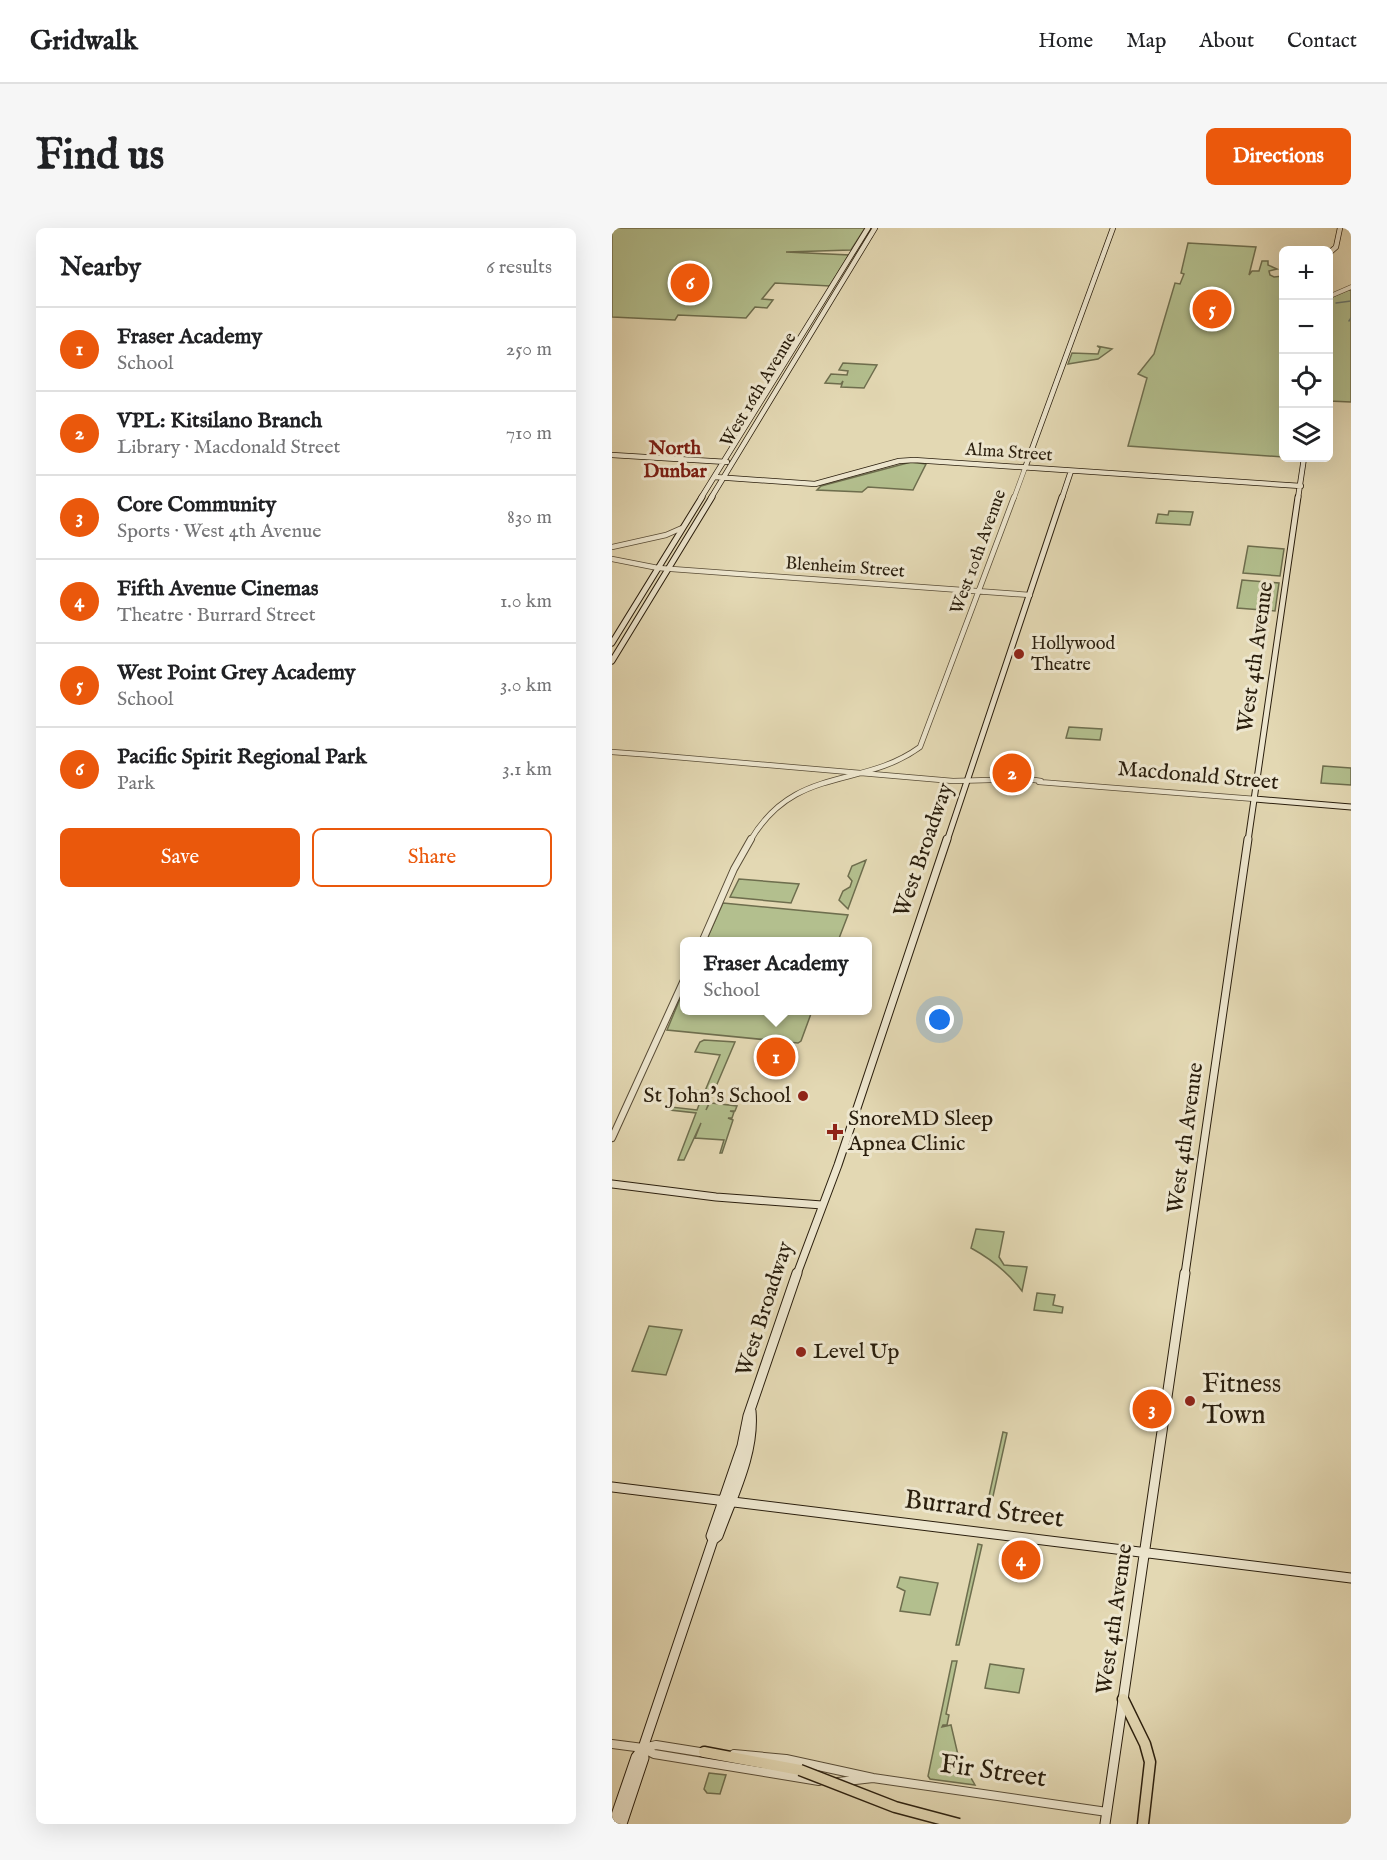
<!DOCTYPE html>
<meta charset="utf-8">
<style>
body{margin:0;font-family:"IM FELL English",serif;background:#f6f6f6;color:#202124}
.controls{position:absolute;right:18px;top:18px;display:grid;overflow:hidden;border-radius:9px;box-shadow:0 6px 24px #0002}
.controls button{width:54px;height:54px;display:grid;place-items:center;padding:0;border:0;border-bottom:2px solid #e0e0e0;background:#fff;color:#202124;font:30px sans-serif}
.you{position:absolute;left:328px;top:792px;width:21px;height:21px;margin:-15px;border:4px solid #fff;border-radius:50%;background:#1a73e8;box-shadow:0 0 0 9px #1a73e833}
.badge{display:grid;place-items:center;width:39px;height:39px;border-radius:50%;background:#ea580c;color:#fff;font-size:20px;font-weight:700}
.pin{position:absolute;translate:-50% -50%;border:3px solid #fff;box-shadow:0 2px 6px #0006}
.popup{position:absolute;left:68px;top:709px;width:192px;height:78px;box-sizing:border-box;display:grid;place-content:center;border-radius:9px;background:#fff;filter:drop-shadow(0 2px 4px #0005);font-size:20px;white-space:nowrap;color:#757577}
.popup b{font-size:22px;color:#202124}
.popup::after{content:'';position:absolute;left:50%;top:100%;margin-left:-12px;border:12px solid transparent;border-top-color:#fff}
.list{margin:0;padding:0;list-style:none}
h2{display:flex;justify-content:space-between;align-items:center;height:78px;margin:0;padding:0 24px;font-size:26px}
h2 small{font-size:20px;font-weight:400;color:#757577}
.list li{display:grid;grid-template-columns:39px 1fr auto;gap:18px;align-items:center;box-sizing:border-box;height:84px;padding:0 24px;border-top:2px solid #e0e0e0}
.list b{display:block;font-size:22px;white-space:nowrap}
.list p{margin:0;font-size:20px;white-space:nowrap;color:#757577}
.list em{font-size:20px;font-style:normal;color:#757577}
.actions{display:flex;gap:12px;padding:18px 24px}
.actions a{flex:1;padding:14px 0;border:2px solid #ea580c;border-radius:9px;text-align:center;font-size:21px;color:#ea580c}
.actions .main{background:#ea580c;color:#fff}
.icon{flex:none;width:33px;height:33px;fill:none;stroke:currentColor;stroke-width:2;stroke-linecap:round;stroke-linejoin:round}
.map{position:relative;flex:none;width:739px;height:1596px;overflow:hidden;border-radius:9px}
header{display:flex;align-items:center;gap:36px;box-sizing:border-box;height:84px;padding:0 30px;background:#fff;border-bottom:2px solid #e0e0e0}
header strong{font-size:28px}
nav{display:flex;gap:33px;margin-inline-start:auto;font-size:21px}
.intro{display:flex;align-items:center;justify-content:space-between;box-sizing:border-box;height:144px;padding:0 36px}
h1{margin:0;font-size:42px}
.button{padding:15px 27px;border-radius:9px;background:#ea580c;color:#fff;font-size:21px;font-weight:700}
main{display:flex;gap:36px;padding:0 36px}
aside{flex:1;background:#fff;border-radius:9px;box-shadow:0 6px 24px #0002}
.map>svg:first-child{display:block}
.green{fill:#b3bf8e;stroke:#6e6e4e;stroke-width:1.5}
.lines{fill:none;stroke-linecap:round;stroke-linejoin:round}
.stream{stroke:#6b7a72;stroke-width:1.5}
.tertiary-far3-casing{stroke:#584c36;stroke-width:5}
.tertiary-far2-casing{stroke:#584c36;stroke-width:6}
.tertiary-far1-casing{stroke:#584c36;stroke-width:8}
.tertiary-casing{stroke:#584c36;stroke-width:10}
.secondary-far3-casing{stroke:#2a1e0d;stroke-width:6}
.secondary-far2-casing{stroke:#2a1e0d;stroke-width:7}
.secondary-far1-casing{stroke:#2a1e0d;stroke-width:9}
.secondary-casing{stroke:#2a1e0d;stroke-width:11}
.trunk-casing{stroke:#2a1e0d;stroke-width:13}
.tertiary-far3{stroke:#ede6ce;stroke-width:4}
.tertiary-far2{stroke:#ede6ce;stroke-width:4.5}
.tertiary-far1{stroke:#ede6ce;stroke-width:6}
.tertiary{stroke:#ede6ce;stroke-width:8}
.secondary-far3{stroke:#ede6ce;stroke-width:4.5}
.secondary-far2{stroke:#ede6ce;stroke-width:5}
.secondary-far1{stroke:#ede6ce;stroke-width:7}
.secondary{stroke:#ede6ce;stroke-width:9}
.trunk{stroke:#e3d8b3;stroke-width:10}
.trunk-bridge-casing{stroke:#2a1e0d;stroke-width:13;stroke-linecap:butt}
.trunk-bridge{stroke:#e3d8b3;stroke-width:10}
.poi-dot{fill:#8f2418;stroke:#ede6ce;stroke-width:2}
.labels{text-anchor:middle;dominant-baseline:central;stroke-width:6;stroke-linejoin:round;paint-order:stroke}
.far-street-label{font-size:18px;fill:#2a1e0d;stroke:#ede6ce}
.far-poi-label{font-size:18px;fill:#2a1e0d;stroke:#ede6ce;text-anchor:start}
.far-neighbourhood-label{font-size:20px;font-weight:bold;fill:#7a1f14;stroke:#ede6ce}
.street-label{font-size:22px;fill:#2a1e0d;stroke:#ede6ce}
.poi-label{font-size:22px;fill:#2a1e0d;stroke:#ede6ce;text-anchor:start}
.near-poi-label{font-size:27px;fill:#2a1e0d;stroke:#ede6ce;text-anchor:start}
.near-street-label{font-size:27px;fill:#2a1e0d;stroke:#ede6ce}
</style>
<header>
<strong>Gridwalk</strong>
<nav><a>Home</a><a>Map</a><a>About</a><a>Contact</a></nav>
</header>
<div class="intro"><h1>Find us</h1><a class="button">Directions</a></div>
<main>
<aside>
<h2>Nearby<small>6 results</small></h2>
<ul class="list">
<li><span class="badge">1</span><div><b>Fraser Academy</b><p>School</p></div><em>250 m</em></li>
<li><span class="badge">2</span><div><b>VPL: Kitsilano Branch</b><p>Library · Macdonald Street</p></div><em>710 m</em></li>
<li><span class="badge">3</span><div><b>Core Community</b><p>Sports · West 4th Avenue</p></div><em>830 m</em></li>
<li><span class="badge">4</span><div><b>Fifth Avenue Cinemas</b><p>Theatre · Burrard Street</p></div><em>1.0 km</em></li>
<li><span class="badge">5</span><div><b>West Point Grey Academy</b><p>School</p></div><em>3.0 km</em></li>
<li><span class="badge">6</span><div><b>Pacific Spirit Regional Park</b><p>Park</p></div><em>3.1 km</em></li>
</ul>
<div class="actions"><a class="main">Save</a><a>Share</a></div>
</aside>
<div class="map">
<svg width="739" height="1596" viewBox="0 0 739 1596">
<rect width="100%" height="100%" fill="#e3d8b3"/>
<filter id="stains"><feTurbulence type="fractalNoise" baseFrequency=".00333" numOctaves="4"/><feColorMatrix values="0 0 0 0 .2 0 0 0 0 .09 0 0 0 0 .02 0 0 0 .5 -.17"/></filter>
<radialGradient id="worn" r=".72"><stop offset=".6" stop-color="#630" stop-opacity="0"/><stop offset="1" stop-color="#630" stop-opacity=".3"/></radialGradient>
<!-- green -->
<path class="green" d="M 0,0 L 253,0 L 239,22 L 174,24 L 237,27 L 218,58 L 163,55 L 150,71 L 161,72 L 155,80 L 143,79 L 134,90 L 66,87 L 63,92 L 0,89 Z
M 576,15 L 644,19 L 637,47 L 640,43 L 647,43 L 650,33 L 656,33 L 656,37 L 665,41 L 657,43 L 658,47 L 662,49 L 671,48 L 671,229 L 516,218 L 535,150 L 526,146 L 542,126 L 563,55 L 568,56 L 572,46 L 569,45 Z
M 739,61 L 739,174 L 717,173 L 717,81 L 720,69 Z
M 485,118 L 500,121 L 486,131 L 456,136 L 460,125 L 486,126 L 488,120 Z
M 231,135 L 265,137 L 252,160 L 229,159 L 231,153 L 229,156 L 213,155 L 219,146 L 235,147 L 236,143 L 227,142 Z
M 299,234 L 314,236 L 301,262 L 256,259 L 250,264 L 205,262 L 209,258 Z
M 557,283 L 581,284 L 578,297 L 544,295 L 546,286 L 556,287 Z
M 636,318 L 672,321 L 668,348 L 631,345 Z
M 630,352 L 667,355 L 663,383 L 625,380 Z
M 457,499 L 490,501 L 488,512 L 454,510 Z
M 711,538 L 739,540 L 739,557 L 709,555 Z
M 254,632 L 236,681 L 227,672 L 231,663 L 238,659 L 240,653 L 236,648 L 240,638 Z
M 127,651 L 187,656 L 179,675 L 118,669 Z
M 111,675 L 236,687 L 226,713 L 94,713 Z
M 72,761 L 72,782 L 200,783 L 189,813 L 186,815 L 55,802 Z
M 92,812 L 123,814 L 94,882 L 99,872 L 100,875 L 125,878 L 123,883 L 118,883 L 122,884 L 120,890 L 116,890 L 121,892 L 110,925 L 108,925 L 112,912 L 83,910 L 89,895 L 72,932 L 66,932 L 84,885 L 58,882 L 59,879 L 85,882 L 92,864 L 75,864 L 74,862 L 93,863 L 108,827 L 83,824 L 88,814 Z
M 364,1001 L 392,1004 L 387,1029 L 392,1037 L 415,1039 L 410,1063 C 396,1044 379,1031 359,1020 Z
M 425,1065 L 443,1067 L 441,1077 L 451,1079 L 450,1085 L 422,1082 Z
M 37,1098 L 70,1102 L 54,1147 L 20,1143 Z
M 391,1204 L 395,1205 L 376,1291 L 372,1291 Z
M 366,1316 L 370,1317 L 347,1417 L 344,1417 Z
M 288,1349 L 326,1355 L 318,1387 L 288,1383 L 293,1363 L 285,1359 Z
M 340,1433 L 345,1433 L 334,1486 L 337,1487 L 335,1497 L 331,1497 L 330,1499 L 339,1497 L 346,1527 L 363,1557 L 318,1551 L 316,1548 Z
M 378,1436 L 412,1441 L 407,1465 L 373,1460 Z
M 97,1545 L 114,1547 L 108,1566 L 95,1565 L 92,1561 Z"/>
<g class="lines">
<!-- stream -->
<path class="stream" d="M 724,75 L 739,73
M 737,93 L 739,90"/>
<defs>
<path id="tertiary-far3" d="M 716,69 L 739,59
M 402,270 L 413,240"/>
<path id="tertiary-far2" d="M 0,319 L 54,307 L 70,300
M 0,331 L 46,340 L 418,367
M 0,524 L 41,527
M 40,527 L 341,553 L 416,551 L 429,553
M 427,554 L 643,571
M 138,613 C 183,536 249,562 308,519 L 402,269"/>
<path id="tertiary-far1" d="M 90,714 L 122,641 L 139,611
M 0,910 L 72,752"/>
<path id="tertiary" d="M 0,1516 L 31,1520 L 44,1517 L 94,1525
M 32,1521 L 42,1526 L 207,1553
M 122,1526 L 174,1531 L 261,1550 L 495,1584
M 226,1554 L 261,1550"/>
<path id="secondary-far3" d="M 716,26 L 724,19 L 728,0
M 0,227 L 115,234
M 413,240 L 501,0
M 103,249 L 203,256 L 287,233 L 302,232 L 689,258
M 89,270 L 256,0
M 99,270 L 263,0
M 450,270 L 459,243
M 686,270 L 692,230"/>
<path id="secondary-far2" d="M 0,415 L 90,269
M 0,433 L 100,269
M 643,571 L 739,579
M 335,613 L 450,269
M 636,613 L 686,269"/>
<path id="secondary-far1" d="M 0,956 L 104,969 L 210,977
M 185,1046 L 226,937 L 335,611
M 573,1046 L 636,611"/>
<path id="secondary" d="M 0,1259 L 739,1350
M 101,1312 L 99,1308 L 130,1218 L 136,1188 L 185,1045
M 1,1596 L 24,1529 L 31,1520 L 101,1312 L 106,1308 C 120,1269 143,1225 139,1183
M 10,1596 L 32,1530 L 31,1520
M 493,1596 L 573,1045"/>
<path id="trunk" d="M 511,1471 L 533,1516 L 538,1534 L 531,1596
M 92,1524 L 188,1542"/>
</defs>
<!-- tertiary-far3 casing -->
<use href="#tertiary-far3" class="tertiary-far3-casing"/>
<!-- tertiary-far2 casing -->
<use href="#tertiary-far2" class="tertiary-far2-casing"/>
<!-- tertiary-far1 casing -->
<use href="#tertiary-far1" class="tertiary-far1-casing"/>
<!-- tertiary casing -->
<use href="#tertiary" class="tertiary-casing"/>
<!-- secondary-far3 casing -->
<use href="#secondary-far3" class="secondary-far3-casing"/>
<!-- secondary-far2 casing -->
<use href="#secondary-far2" class="secondary-far2-casing"/>
<!-- secondary-far1 casing -->
<use href="#secondary-far1" class="secondary-far1-casing"/>
<!-- secondary casing -->
<use href="#secondary" class="secondary-casing"/>
<!-- trunk casing -->
<use href="#trunk" class="trunk-casing"/>
<!-- tertiary-far3 -->
<use href="#tertiary-far3" class="tertiary-far3"/>
<!-- tertiary-far2 -->
<use href="#tertiary-far2" class="tertiary-far2"/>
<!-- tertiary-far1 -->
<use href="#tertiary-far1" class="tertiary-far1"/>
<!-- tertiary -->
<use href="#tertiary" class="tertiary"/>
<!-- secondary-far3 -->
<use href="#secondary-far3" class="secondary-far3"/>
<!-- secondary-far2 -->
<use href="#secondary-far2" class="secondary-far2"/>
<!-- secondary-far1 -->
<use href="#secondary-far1" class="secondary-far1"/>
<!-- secondary -->
<use href="#secondary" class="secondary"/>
<!-- trunk -->
<use href="#trunk" class="trunk"/>
<defs>
<path id="trunk-bridge" d="M 188,1542 L 283,1579 L 347,1596"/>
</defs>
<!-- trunk-bridge casing -->
<use href="#trunk-bridge" class="trunk-bridge-casing"/>
<!-- trunk-bridge -->
<use href="#trunk-bridge" class="trunk-bridge"/>
</g>
<!-- markers -->
<g class="poi-dot">
<circle cx="407" cy="426" r="6"/>
<circle cx="191" cy="868" r="6"/>
<path d="M220 895h6v6h6v6h-6v6h-6v-6h-6v-6h6z"/>
<circle cx="189" cy="1124" r="6"/>
<circle cx="578" cy="1173" r="6"/>
</g>
<g class="labels">
<!-- far-street labels -->
<g class="far-street-label">
<text transform="translate(147 162) rotate(-59)">West 16th Avenue</text>
<text transform="translate(397 225) rotate(4)">Alma Street</text>
<text transform="translate(367 324) rotate(-70)">West 10th Avenue</text>
<text transform="translate(233 340) rotate(4)">Blenheim Street</text>
</g>
<!-- far-poi labels -->
<g class="far-poi-label">
<text x="419" y="416">Hollywood<tspan x="419" dy="21">Theatre</tspan></text>
</g>
<!-- far-neighbourhood labels -->
<g class="far-neighbourhood-label">
<text x="63" y="220">North<tspan x="63" dy="23">Dunbar</tspan></text>
</g>
<!-- street labels -->
<g class="street-label">
<text transform="translate(644 429) rotate(-82)">West 4th Avenue</text>
<text transform="translate(586 548) rotate(5)">Macdonald Street</text>
<text transform="translate(312 622) rotate(-71)">West Broadway</text>
<text transform="translate(574 910) rotate(-82)">West 4th Avenue</text>
<text transform="translate(153 1081) rotate(-72)">West Broadway</text>
<text transform="translate(503 1391) rotate(-82)">West 4th Avenue</text>
</g>
<!-- poi labels -->
<g class="poi-label">
<text x="179" y="868" text-anchor="end">St John's School</text>
<text x="236" y="891">SnoreMD Sleep<tspan x="236" dy="25">Apnea Clinic</tspan></text>
<text x="201" y="1124">Level Up</text>
</g>
<!-- near-poi labels -->
<g class="near-poi-label">
<text x="590" y="1157">Fitness<tspan x="590" dy="31">Town</tspan></text>
</g>
<!-- near-street labels -->
<g class="near-street-label">
<text transform="translate(372 1282) rotate(7)">Burrard Street</text>
<text transform="translate(381 1544) rotate(8)">Fir Street</text>
</g>
</g>
<rect width="100%" height="100%" filter="url(#stains)"/>
<rect width="100%" height="100%" fill="url(#worn)"/>
</svg>
<div class="controls">
<button>+</button>
<button>−</button>
<button><svg class="icon" aria-label="locate" viewBox="0 0 24 24"><circle cx="12" cy="12" r="6"/><path d="M12 2v4M12 18v4M2 12h4M18 12h4"/></svg></button>
<button><svg class="icon" aria-label="layers" viewBox="0 0 24 24"><path d="M12 4l9 5-9 5-9-5zM3 14l9 5 9-5"/></svg></button>
</div>
<div class="you"></div>
<div class="pin badge" style="left:164px;top:829px">1</div>
<div class="popup"><b>Fraser Academy</b>School</div>
<div class="pin badge" style="left:400px;top:545px">2</div>
<div class="pin badge" style="left:540px;top:1181px">3</div>
<div class="pin badge" style="left:409px;top:1332px">4</div>
<div class="pin badge" style="left:600px;top:81px">5</div>
<div class="pin badge" style="left:78px;top:55px">6</div>
</div>
</main>
